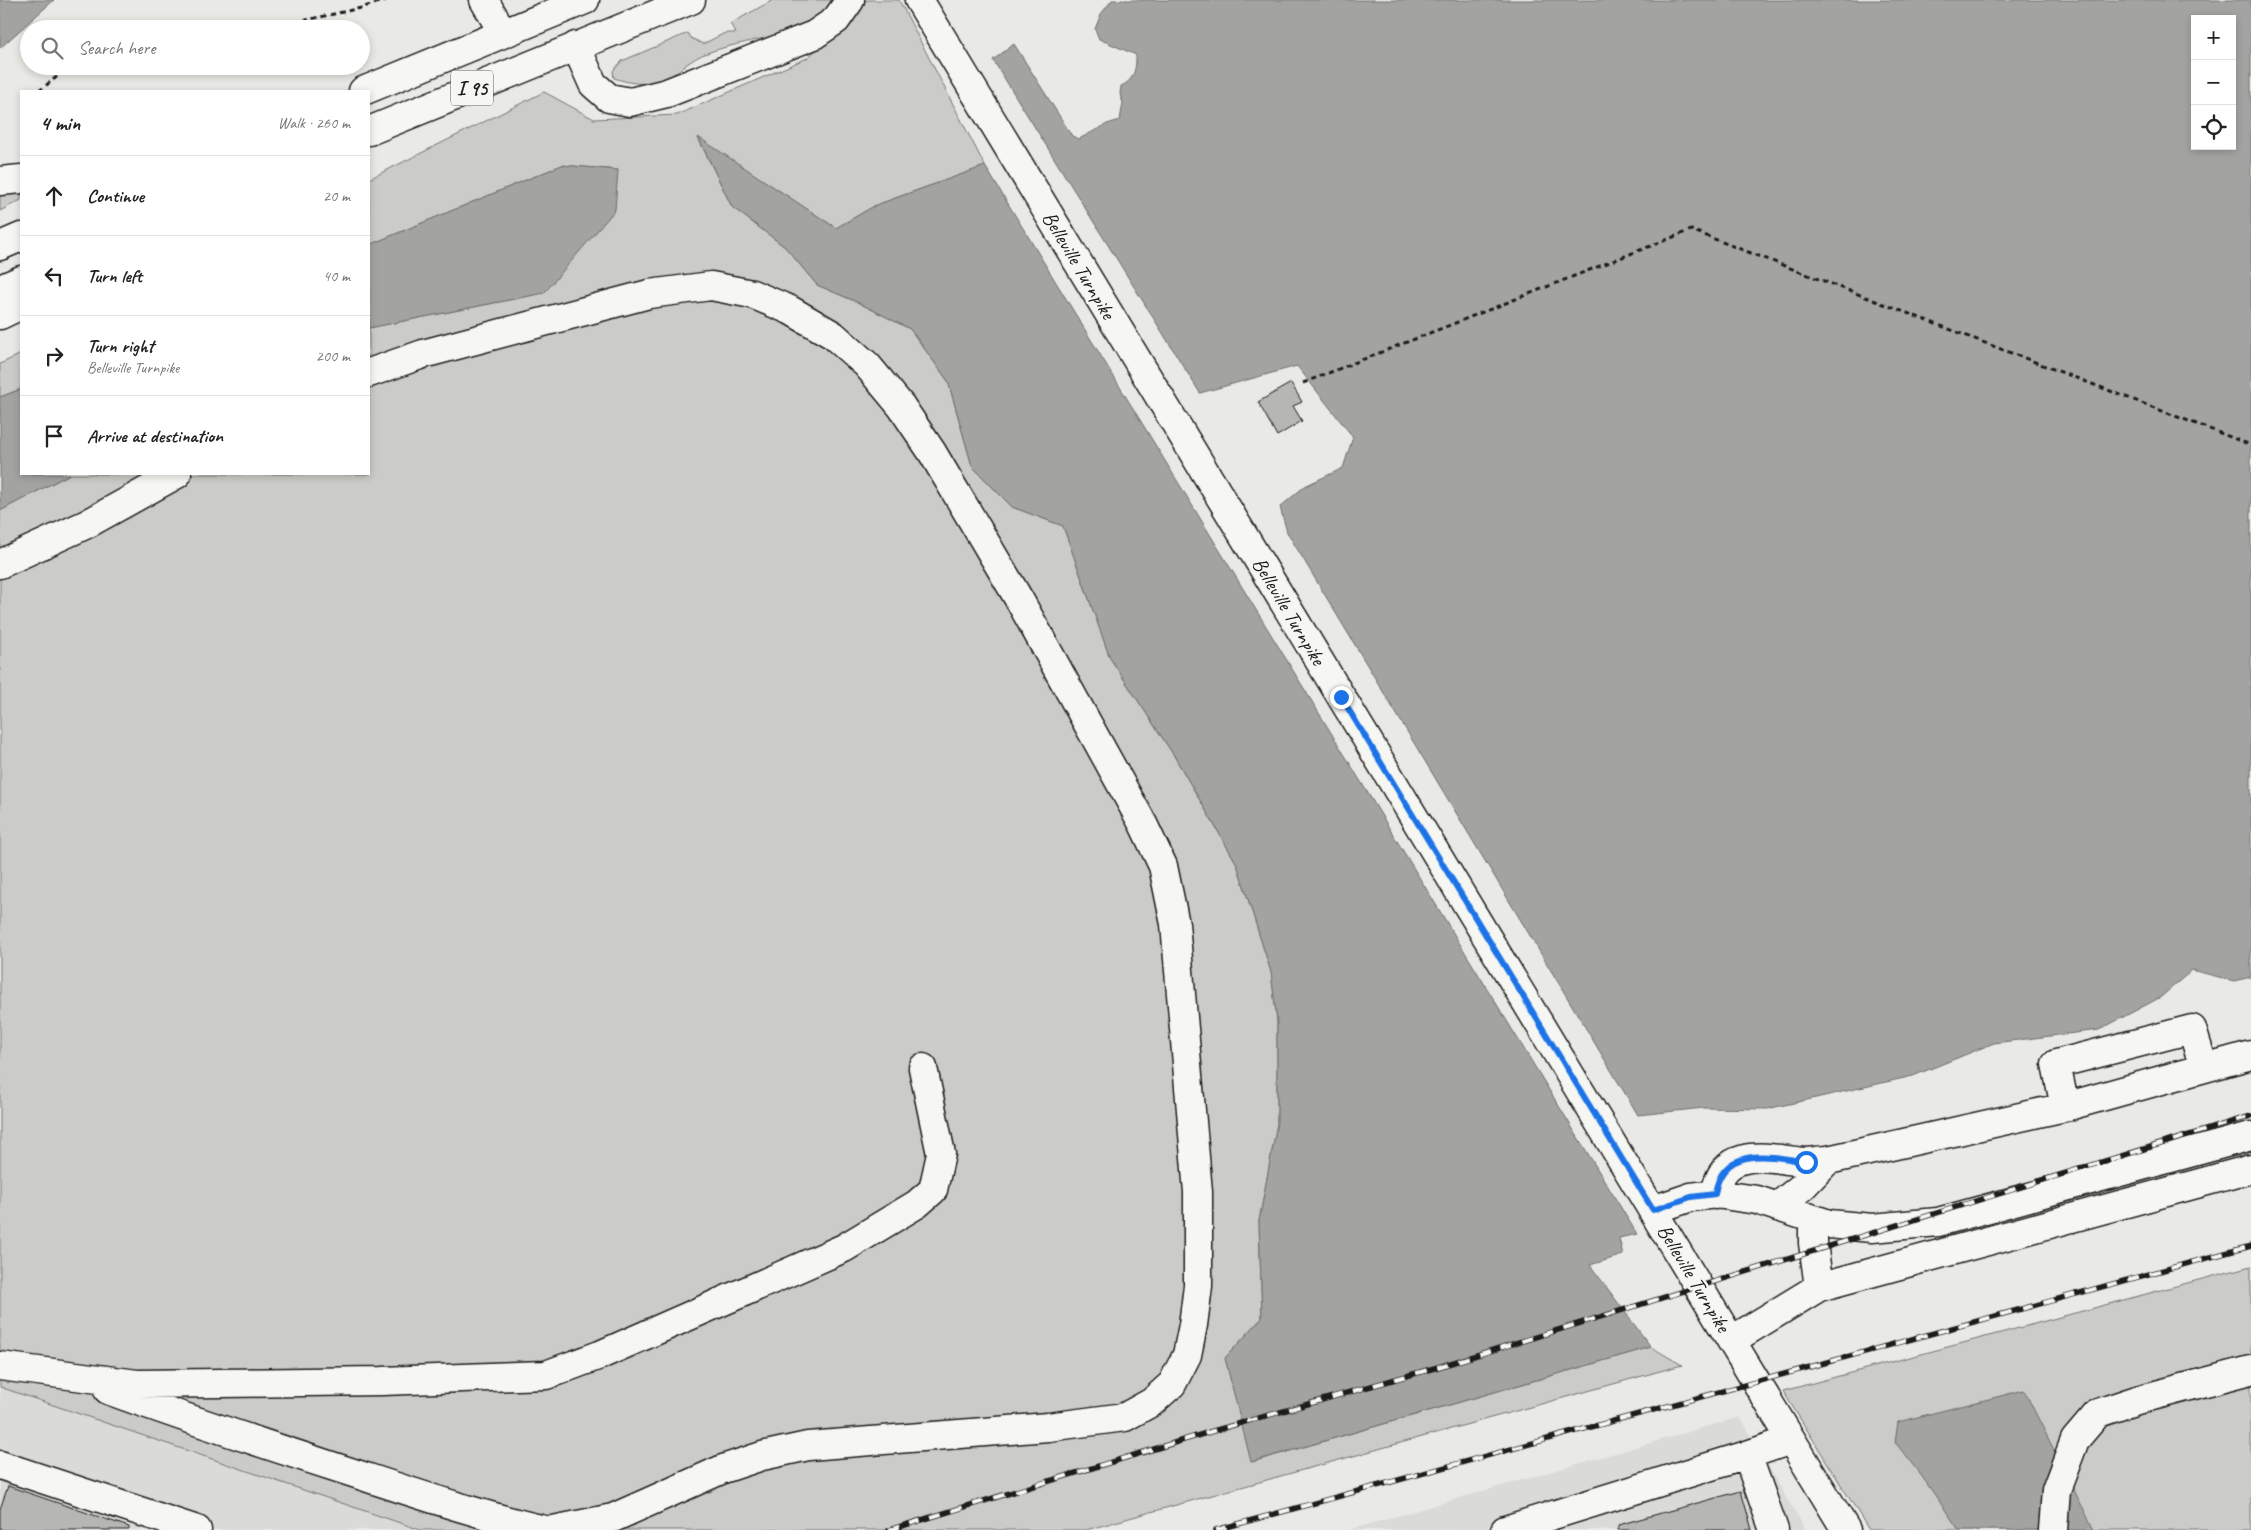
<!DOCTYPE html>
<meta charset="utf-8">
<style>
body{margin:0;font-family:Caveat,sans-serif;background:#f6f6f6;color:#222}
.controls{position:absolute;right:15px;top:15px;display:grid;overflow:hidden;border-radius:0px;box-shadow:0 2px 8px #0003}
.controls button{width:45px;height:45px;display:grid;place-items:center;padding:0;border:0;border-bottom:1px solid #e0e0e0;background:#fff;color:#222;font:25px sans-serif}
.stop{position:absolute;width:15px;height:15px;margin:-11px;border:4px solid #1a73e8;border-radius:50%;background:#fff}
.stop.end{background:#1a73e8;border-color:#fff;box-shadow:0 1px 5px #0008}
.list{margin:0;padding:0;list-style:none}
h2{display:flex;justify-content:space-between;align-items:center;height:65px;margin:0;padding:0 20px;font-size:21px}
h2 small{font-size:16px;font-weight:400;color:#767676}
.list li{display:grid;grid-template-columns:32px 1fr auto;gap:15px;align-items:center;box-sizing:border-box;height:80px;padding:0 20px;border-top:1px solid #e0e0e0}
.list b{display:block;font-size:19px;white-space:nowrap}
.list p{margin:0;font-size:16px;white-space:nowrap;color:#767676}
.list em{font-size:16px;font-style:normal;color:#767676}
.icon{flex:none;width:28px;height:28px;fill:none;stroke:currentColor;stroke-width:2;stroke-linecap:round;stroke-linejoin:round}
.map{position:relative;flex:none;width:2251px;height:1530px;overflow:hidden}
.search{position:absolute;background:#fff;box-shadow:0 2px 8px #0003;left:20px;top:20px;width:350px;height:55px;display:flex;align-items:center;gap:12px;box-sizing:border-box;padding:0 18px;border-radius:28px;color:#767676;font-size:19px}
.panel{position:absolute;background:#fff;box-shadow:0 2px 8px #0003;left:20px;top:90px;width:350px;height:385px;border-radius:0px}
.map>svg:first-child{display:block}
.built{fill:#dadad6}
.green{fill:#cbcbc7;stroke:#747472}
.water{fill:#a3a3a1;stroke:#6d6d6c;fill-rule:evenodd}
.building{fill:#b6b6b3;stroke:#1c1c1c}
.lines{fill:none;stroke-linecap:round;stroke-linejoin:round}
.minor-casing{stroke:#1c1c1c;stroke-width:31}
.major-casing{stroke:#1c1c1c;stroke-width:31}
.highway-casing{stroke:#1c1c1c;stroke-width:31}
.path{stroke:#1c1c1c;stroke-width:3;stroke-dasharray:5 4;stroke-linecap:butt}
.minor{stroke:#f6f6f2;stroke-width:28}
.major{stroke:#f6f6f2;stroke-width:28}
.highway{stroke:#f6f6f2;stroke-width:28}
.rail-casing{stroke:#1c1c1c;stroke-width:5.5}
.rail{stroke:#f6f6f2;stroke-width:4;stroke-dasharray:11;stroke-linecap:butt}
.route{stroke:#1a73e8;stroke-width:6}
.labels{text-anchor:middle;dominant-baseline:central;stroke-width:5;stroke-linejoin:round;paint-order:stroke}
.shield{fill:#f6f6f2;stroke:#5d5d5c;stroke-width:1}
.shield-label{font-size:20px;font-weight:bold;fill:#1c1c1c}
.street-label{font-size:21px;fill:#1c1c1c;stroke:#f6f6f2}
</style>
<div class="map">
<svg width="2251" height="1530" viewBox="0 0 2251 1530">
<rect width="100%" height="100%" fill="#e9e9e5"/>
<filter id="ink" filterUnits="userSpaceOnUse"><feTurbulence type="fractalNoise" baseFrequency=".02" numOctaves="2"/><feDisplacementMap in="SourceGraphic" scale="10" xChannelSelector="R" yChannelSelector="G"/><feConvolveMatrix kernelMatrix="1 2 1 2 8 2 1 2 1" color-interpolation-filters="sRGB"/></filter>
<g filter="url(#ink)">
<!-- built -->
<path class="built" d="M 0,1387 L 20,1393 L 421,1530 L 0,1530 Z
M 1740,1417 L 1805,1530 L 1349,1530 Z"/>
<!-- green -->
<path class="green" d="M 773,0 L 834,0 C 804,40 745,37 702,55 C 686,62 676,76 659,81 C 643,86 630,83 614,78 L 613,71 L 622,61 L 688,33 L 691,38 L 703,44 L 725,33 L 736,33 L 730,24 Z
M 866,0 L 899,0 L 985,166 L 876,205 L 836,228 L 698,138 L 732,207 L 785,247 L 817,285 L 857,302 L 910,329 L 948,381 L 972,466 L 1012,507 L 1063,526 L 1110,658 L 1173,754 L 1237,864 L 1271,972 L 1277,1021 L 1277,1124 L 1259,1221 L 1262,1318 L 1225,1358 L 1252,1462 L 1651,1347 L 1682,1365 L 1086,1530 L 421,1530 L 0,1387 L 0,511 L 70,474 L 369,474 L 369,328 L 544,293 L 618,170 L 562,165 L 369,245 L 369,179 L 544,92 L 594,119 L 677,115 L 807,58 L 860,11 Z
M 0,191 L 21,191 L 21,200 L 0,211 Z
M 21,354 L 21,389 L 0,397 L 0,364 Z
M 2251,1266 L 2251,1530 L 1869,1530 L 1783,1391 Z"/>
<!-- water -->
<path class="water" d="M 0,0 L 54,0 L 0,48 Z
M 1112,0 L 2251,0 L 2251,977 L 2234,981 L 2192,970 L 2161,997 L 2099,1030 L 1994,1043 L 1913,1076 L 1767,1109 L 1704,1108 L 1638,1115 L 1287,532 L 1280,507 L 1305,486 L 1343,468 L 1353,437 L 1297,366 L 1200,393 L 993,60 L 1014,44 L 1072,136 L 1079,139 L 1107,124 L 1120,120 L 1123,103 L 1120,94 L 1121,86 C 1135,80 1136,68 1136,55 L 1099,39 L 1095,29 L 1101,14 ZM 2195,19 L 2232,19 L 2232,146 L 2195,146 Z
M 698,137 L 836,228 L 876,205 L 985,166 L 1637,1234 L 1619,1238 L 1623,1255 L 1590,1265 L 1651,1347 L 1251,1462 L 1225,1358 L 1262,1318 L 1259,1221 L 1277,1124 L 1277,1021 L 1271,972 L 1237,864 L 1173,754 L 1110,658 L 1063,526 L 1012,507 L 972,466 L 948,381 L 910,329 L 857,302 L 817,285 L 785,247 L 732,207 Z
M 562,165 L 618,170 L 615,210 L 544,293 L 369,328 L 369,245 Z
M 21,389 L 21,474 L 70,474 L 0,511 L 0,397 Z
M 2024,1390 L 2094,1530 L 1959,1530 L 1923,1478 L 1895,1442 L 1898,1422 Z"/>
<!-- building -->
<path class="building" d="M 1291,383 L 1302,402 L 1293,406 L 1302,421 L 1277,436 L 1258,402 Z
M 8,1486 L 129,1527 L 129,1530 L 0,1530 L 0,1509 Z
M 1741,1491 L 1752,1530 L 1618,1530 L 1618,1525 Z"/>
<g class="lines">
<defs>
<path id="minor" d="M 484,0 L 503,33
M 576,46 L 593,84 L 609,98 L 630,102 L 667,93 L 814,35 L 836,20 L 850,0
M 369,373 L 423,354 L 649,294 L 711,286 L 752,294 L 790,310 L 833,335 L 867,365 L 901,406 L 932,452 L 1020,601 L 1143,824 L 1163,866 L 1175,924 L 1198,1192 L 1198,1286 L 1193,1325 L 1187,1355 L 1172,1384 L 1152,1402 L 1125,1417 L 1048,1427 L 808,1446 L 762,1456 L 723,1469 L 613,1518 L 553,1530
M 0,564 L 87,524 L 177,474
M 2065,1107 L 2056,1064 L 2192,1029 L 2204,1068
M 1715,1195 C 1722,1145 1768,1158 1804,1162 C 1812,1162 1820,1160 1828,1160
M 1777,1207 L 1803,1186 L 1828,1160 L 2065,1107 L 2251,1055
M 1653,1210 L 1691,1197 L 1716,1194 L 1757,1200 L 1829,1224 L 1872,1228 L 1938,1222 L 2251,1136
M 1813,1219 L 1813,1243 L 1819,1287
M 1732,1340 L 1819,1287 L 2251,1169
M 0,1366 L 137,1384 L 382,1381 L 546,1375 L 600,1355 L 844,1248 L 917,1204 L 933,1190 L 941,1154 L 923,1068
M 108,1390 C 184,1418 261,1443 338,1468 C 406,1490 475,1514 545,1530
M 1747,1455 L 1791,1440
M 0,1465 L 197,1530
M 1505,1530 L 1747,1455 L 1774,1530
M 2053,1530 L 2056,1490 L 2075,1440 L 2098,1413 L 2137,1400 L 2251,1370"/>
<path id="major" d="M 919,0 L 1846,1530"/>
<path id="highway" d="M 363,91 L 585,0
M 369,131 L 691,0
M 0,181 L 21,179
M 0,246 L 21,237
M 0,289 L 21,280
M 0,315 L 21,305"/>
</defs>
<!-- minor casing -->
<use href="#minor" class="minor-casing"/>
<!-- major casing -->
<use href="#major" class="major-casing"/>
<!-- highway casing -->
<use href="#highway" class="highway-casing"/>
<!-- path -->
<path class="path" d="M 188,29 L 201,25 L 279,26 L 361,8 L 386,0
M 39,91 L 64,71 L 77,66
M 1303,383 L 1691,230 L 2251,445"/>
<!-- minor -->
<use href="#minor" class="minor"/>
<!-- major -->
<use href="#major" class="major"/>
<!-- highway -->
<use href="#highway" class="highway"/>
<defs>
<path id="rail" d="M 889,1530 L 1213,1431 L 1438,1367 L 2251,1116
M 1216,1530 L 2251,1246"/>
</defs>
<!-- rail casing -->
<use href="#rail" class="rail-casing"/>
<!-- rail -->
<use href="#rail" class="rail"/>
</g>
</g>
<g class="lines" filter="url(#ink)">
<!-- route -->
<path class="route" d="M 1341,697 L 1653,1210 L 1691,1197 L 1715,1194 C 1722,1145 1770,1156 1806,1162"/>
</g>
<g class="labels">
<!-- shield labels -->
<rect class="shield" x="451" y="70.5" width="42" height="35" rx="4"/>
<g class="shield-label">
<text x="472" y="88">I 95</text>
</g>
<!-- street labels -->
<g class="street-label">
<text transform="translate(1079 265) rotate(59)">Belleville Turnpike</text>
<text transform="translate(1289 611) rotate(59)">Belleville Turnpike</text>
<text transform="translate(1694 1278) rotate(59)">Belleville Turnpike</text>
</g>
</g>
</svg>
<div class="controls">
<button>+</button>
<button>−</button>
<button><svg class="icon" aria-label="locate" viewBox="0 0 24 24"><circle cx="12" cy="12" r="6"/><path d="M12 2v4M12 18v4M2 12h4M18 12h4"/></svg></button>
</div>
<div class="stop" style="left:1806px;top:1162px"></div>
<div class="stop end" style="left:1341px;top:697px"></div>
<div class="search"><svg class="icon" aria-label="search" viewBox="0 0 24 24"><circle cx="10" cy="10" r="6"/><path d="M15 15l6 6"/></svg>Search here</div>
<section class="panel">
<h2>4 min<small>Walk · 260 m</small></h2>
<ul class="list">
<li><svg class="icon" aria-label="ahead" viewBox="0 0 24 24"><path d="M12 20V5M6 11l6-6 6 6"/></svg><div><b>Continue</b></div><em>20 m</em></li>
<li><svg class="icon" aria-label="left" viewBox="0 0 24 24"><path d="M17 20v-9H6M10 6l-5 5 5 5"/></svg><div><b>Turn left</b></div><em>40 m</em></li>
<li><svg class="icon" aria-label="right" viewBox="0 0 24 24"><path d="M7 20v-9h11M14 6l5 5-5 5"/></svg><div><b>Turn right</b><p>Belleville Turnpike</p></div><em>200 m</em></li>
<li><svg class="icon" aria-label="arrive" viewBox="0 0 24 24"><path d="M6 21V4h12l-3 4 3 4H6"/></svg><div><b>Arrive at destination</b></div></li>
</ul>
</section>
</div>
